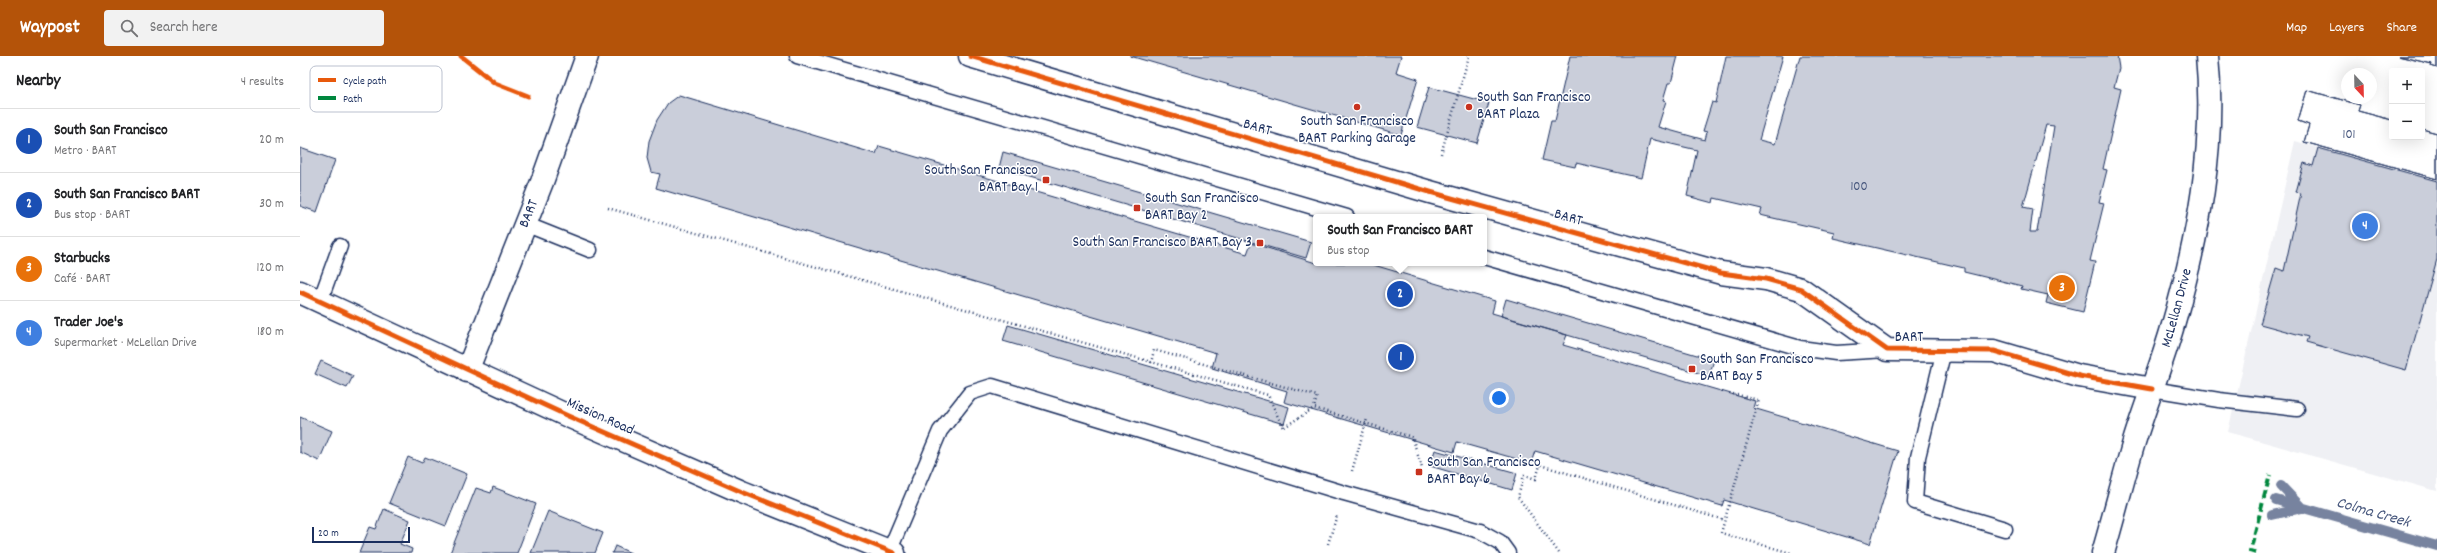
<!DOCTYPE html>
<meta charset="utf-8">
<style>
body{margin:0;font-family:Dekko,sans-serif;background:#f2f2f2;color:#202124}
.controls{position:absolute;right:12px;top:12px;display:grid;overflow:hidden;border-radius:4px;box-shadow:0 4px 16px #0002}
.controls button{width:36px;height:36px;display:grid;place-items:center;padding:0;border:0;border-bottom:1px solid #e0e0e0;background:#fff;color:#202124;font:20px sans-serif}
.compass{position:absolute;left:2041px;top:12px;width:36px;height:36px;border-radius:50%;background:#fff;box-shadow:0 4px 16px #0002;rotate:158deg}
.scale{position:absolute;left:12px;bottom:10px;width:98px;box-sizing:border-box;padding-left:4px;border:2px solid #1b2f5e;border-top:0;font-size:11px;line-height:14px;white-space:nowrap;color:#1b2f5e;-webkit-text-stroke:3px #fff;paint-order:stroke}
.you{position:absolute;left:1199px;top:342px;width:14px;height:14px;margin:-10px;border:3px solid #fff;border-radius:50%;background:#1a73e8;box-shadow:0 0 0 6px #1a73e833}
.badge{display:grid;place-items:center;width:26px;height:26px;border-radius:50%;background:#b45309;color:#fff;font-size:13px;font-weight:700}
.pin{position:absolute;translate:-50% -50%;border:2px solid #fff;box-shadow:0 1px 4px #0006}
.popup{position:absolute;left:1013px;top:158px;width:174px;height:52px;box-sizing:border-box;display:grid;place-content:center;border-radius:4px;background:#fff;filter:drop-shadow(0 1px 3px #0005);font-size:13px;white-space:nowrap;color:#757577}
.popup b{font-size:15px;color:#202124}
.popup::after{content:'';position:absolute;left:50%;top:100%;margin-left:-8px;border:8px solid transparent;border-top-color:#fff}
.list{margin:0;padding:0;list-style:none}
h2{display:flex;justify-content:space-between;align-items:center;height:52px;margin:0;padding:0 16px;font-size:17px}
h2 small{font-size:13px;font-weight:400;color:#757577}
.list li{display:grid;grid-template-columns:26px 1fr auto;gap:12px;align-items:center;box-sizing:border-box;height:64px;padding:0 16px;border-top:1px solid #e0e0e0}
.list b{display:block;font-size:15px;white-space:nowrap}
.list p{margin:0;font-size:13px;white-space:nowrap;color:#757577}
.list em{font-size:13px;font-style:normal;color:#757577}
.icon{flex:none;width:22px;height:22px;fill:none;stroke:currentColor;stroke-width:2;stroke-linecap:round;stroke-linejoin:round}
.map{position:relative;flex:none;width:2137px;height:497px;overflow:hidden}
header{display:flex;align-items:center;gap:24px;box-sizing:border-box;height:56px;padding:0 20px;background:#b45309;color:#fff}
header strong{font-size:19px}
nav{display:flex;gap:22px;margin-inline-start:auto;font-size:14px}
.search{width:280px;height:36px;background:#f2f2f2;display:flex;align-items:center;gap:10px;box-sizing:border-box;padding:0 14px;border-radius:4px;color:#757577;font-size:15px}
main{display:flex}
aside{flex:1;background:#fff}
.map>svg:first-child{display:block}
.built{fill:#eff0f4}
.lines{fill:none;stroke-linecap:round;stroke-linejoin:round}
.stream{stroke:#77839f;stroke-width:10}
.building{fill:#caceda;stroke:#1b2f5e;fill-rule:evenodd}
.service-casing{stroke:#1b2f5e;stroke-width:17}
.minor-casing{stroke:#1b2f5e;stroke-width:25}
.tertiary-casing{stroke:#1b2f5e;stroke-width:25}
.secondary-casing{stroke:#1b2f5e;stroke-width:25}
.path{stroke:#1b2f5e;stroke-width:2.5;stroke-dasharray:1 3;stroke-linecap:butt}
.service{stroke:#fff;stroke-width:14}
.minor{stroke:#fff;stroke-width:22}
.tertiary{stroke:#fff;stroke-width:22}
.secondary{stroke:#fff;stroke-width:22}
.quiet{stroke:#00873e;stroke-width:4;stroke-dasharray:8 4;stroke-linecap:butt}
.cycleway-casing{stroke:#fff;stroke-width:8}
.cycleway{stroke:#e8590c;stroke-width:5}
.poi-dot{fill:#c8321e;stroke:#fff;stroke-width:1.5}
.labels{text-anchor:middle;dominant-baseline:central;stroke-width:3;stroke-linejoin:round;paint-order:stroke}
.number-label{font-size:13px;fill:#47577d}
.poi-label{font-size:15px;fill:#1b2f5e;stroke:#fff;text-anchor:start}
.street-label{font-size:15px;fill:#1b2f5e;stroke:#fff}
.water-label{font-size:16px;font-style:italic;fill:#49597e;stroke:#fff}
.key{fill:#fff;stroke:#bbc1cf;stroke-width:1}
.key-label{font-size:11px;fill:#1b2f5e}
</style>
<header>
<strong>Waypost</strong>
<div class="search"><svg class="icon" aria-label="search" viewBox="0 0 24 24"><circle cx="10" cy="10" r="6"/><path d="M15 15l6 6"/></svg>Search here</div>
<nav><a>Map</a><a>Layers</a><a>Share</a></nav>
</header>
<main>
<aside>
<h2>Nearby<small>4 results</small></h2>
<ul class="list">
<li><span class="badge" style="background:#1a4fb4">1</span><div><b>South San Francisco</b><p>Metro · BART</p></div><em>20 m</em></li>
<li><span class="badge" style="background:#1a4fb4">2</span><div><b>South San Francisco BART</b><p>Bus stop · BART</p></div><em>30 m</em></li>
<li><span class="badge" style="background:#e8710a">3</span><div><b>Starbucks</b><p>Café · BART</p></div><em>120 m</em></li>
<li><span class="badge" style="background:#3f7fe0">4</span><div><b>Trader Joe's</b><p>Supermarket · McLellan Drive</p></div><em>180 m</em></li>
</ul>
</aside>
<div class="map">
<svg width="2137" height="497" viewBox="0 0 2137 497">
<rect width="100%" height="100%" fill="#fff"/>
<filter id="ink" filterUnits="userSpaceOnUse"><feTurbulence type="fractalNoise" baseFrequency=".025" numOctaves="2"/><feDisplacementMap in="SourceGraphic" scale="8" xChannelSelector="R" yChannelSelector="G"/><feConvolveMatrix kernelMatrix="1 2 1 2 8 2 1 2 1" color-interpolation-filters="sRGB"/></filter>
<g filter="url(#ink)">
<!-- built -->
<path class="built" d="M 1995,85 L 2137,126 L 2137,435 L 1928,376 Z"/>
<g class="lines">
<!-- stream -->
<path class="stream" d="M 1976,444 L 2137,490
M 1972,459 L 2002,452 L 1981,430"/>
</g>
<!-- building -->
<path class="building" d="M 830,0 L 1101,0 L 1096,16 L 1118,23 L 1101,79 Z
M 1270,0 L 1378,0 L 1371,27 L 1368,27 L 1363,44 L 1366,45 L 1358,71 L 1405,84 L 1407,76 L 1403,75 L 1412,46 L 1416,47 L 1426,0 L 1483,0 L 1459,84 L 1475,88 L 1500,0 L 1817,0 L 1819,12 L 1814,31 L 1821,33 L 1803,113 L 1807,114 L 1799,146 L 1804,147 L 1790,205 L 1795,206 L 1783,256 L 1746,247 L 1748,239 L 1721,233 L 1722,230 L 1664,216 L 1664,212 L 1533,182 L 1534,176 L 1460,159 L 1462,153 L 1414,142 L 1413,147 L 1387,140 L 1397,94 L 1350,83 L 1341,122 L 1276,107 L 1275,111 L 1242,104 L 1251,65 L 1255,65 ZM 1746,69 L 1754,70 L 1737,176 L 1730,176 L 1733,153 L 1723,151 Z
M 2098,0 L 2137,0 L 2137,12 L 2131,10 L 2132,8 Z
M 2098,0 L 2137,0 L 2137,12 L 2131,10 L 2132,8 Z
M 1129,31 L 1189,47 L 1177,87 L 1117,71 Z
M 2007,34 L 2060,49 L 2058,55 L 2092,64 L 2092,81 L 2122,81 L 2122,73 L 2137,77 L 2137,123 L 2004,86 L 2009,69 L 1998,65 Z
M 2007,34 L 2060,49 L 2058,55 L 2092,64 L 2092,81 L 2122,81 L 2122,73 L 2137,77 L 2137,123 L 2004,86 L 2009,69 L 1998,65 Z
M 379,39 L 576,98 L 579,90 L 947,198 L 951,187 L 1016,207 L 1067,207 L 1195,245 L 1192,257 L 1267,279 L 1263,289 L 1455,345 L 1453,352 L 1598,395 L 1570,488 L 1424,444 L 1422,450 L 1235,395 L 1231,407 L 1157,386 L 1154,396 L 984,346 L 987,335 L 912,312 L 916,297 L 356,132 L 360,118 L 351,116 L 347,102 L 349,85 L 357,64 L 368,47 Z
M 0,92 L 35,104 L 17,156 L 0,150 Z
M 2018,92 L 2137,125 L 2137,203 L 2106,314 L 2006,286 L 2008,281 L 1960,268 L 1976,212 L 1984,215 L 2001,137 L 1996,136 L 2004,107 L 2013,110 Z
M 703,96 L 1011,186 L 1006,202 L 699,112 Z
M 1206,243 L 1414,304 L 1409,320 L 1201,260 Z
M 708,269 L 989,351 L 984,368 L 703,285 Z
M 21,305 L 53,320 L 47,332 L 15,318 Z
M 0,361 L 32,375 L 19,405 L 0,396 Z
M 1135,394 L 1217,417 L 1212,434 L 1130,410 Z
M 108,401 L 122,407 L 125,401 L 167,418 L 146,470 L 89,447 Z
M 193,431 L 236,448 L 217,497 L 150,497 L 176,432 L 191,437 Z
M 84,453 L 110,464 L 100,488 L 112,493 L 111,497 L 59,497 L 70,471 L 76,473 Z
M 248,455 L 303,477 L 295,497 L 231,497 Z
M 315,490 L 331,497 L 312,497 Z"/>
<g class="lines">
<defs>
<path id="service" d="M 497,0 L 1047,161
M 225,168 L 290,194
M 1184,201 L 1500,292 L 1536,297 L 1587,294
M 20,245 L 40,190
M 1644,294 L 1618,401 L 1615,446 L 1705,473
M 1852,333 L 1919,344 L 1997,353
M 589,496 L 640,375 L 670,337 L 692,330 L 1044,437 L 1180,475 L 1200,486 L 1208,497"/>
<path id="minor" d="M 670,0 L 1130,136 L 1421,217 L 1466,223 L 1501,233 L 1587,294 L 1694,295 L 1779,320 L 1852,333"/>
<g id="tertiary">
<path id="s1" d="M 167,315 L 242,126 L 287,0"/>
</g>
<g id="secondary">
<path d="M 0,236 L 268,360 L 442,436 L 594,497"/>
<path id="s2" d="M 1803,497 C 1814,460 1823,423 1834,386 C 1846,347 1862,308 1873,269 C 1898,182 1916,90 1907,0"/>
</g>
</defs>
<!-- service casing -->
<use href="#service" class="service-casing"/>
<!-- minor casing -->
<use href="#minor" class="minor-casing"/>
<!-- tertiary casing -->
<use href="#tertiary" class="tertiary-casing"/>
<!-- secondary casing -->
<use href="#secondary" class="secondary-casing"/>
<!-- path -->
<path class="path" d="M 1141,98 L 1169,0
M 308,152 L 968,339 L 983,372 L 1014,352
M 851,307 L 854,294 L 1017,340 L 1014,352 L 1112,381 L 1122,412
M 1433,338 L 1459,344 L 1421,477 L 1491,497
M 1052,415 L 1067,363
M 1028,488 L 1037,459
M 1259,497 L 1218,441 L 1224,419 L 1236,423 L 1240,409 L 1424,464"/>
<!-- service -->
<use href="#service" class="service"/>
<!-- minor -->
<use href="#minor" class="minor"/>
<!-- tertiary -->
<use href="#tertiary" class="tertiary"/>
<!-- secondary -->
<use href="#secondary" class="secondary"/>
<!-- quiet -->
<path class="quiet" d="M 1956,497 L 1950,495 L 1970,419"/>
<defs>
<path id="cycleway" d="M 161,0 L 195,27 L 228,40
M 670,0 L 1130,136 L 1421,217 L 1466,223 L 1501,233 L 1587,294 L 1694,295 L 1779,320 L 1852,333
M 0,236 L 268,360 L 442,436 L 594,497"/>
</defs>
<!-- cycleway casing -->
<use href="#cycleway" class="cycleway-casing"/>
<!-- cycleway -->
<use href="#cycleway" class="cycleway"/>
</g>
</g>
<!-- markers -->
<g class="poi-dot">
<circle cx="1057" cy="51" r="4"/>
<circle cx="1169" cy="51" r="4"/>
<rect x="742" y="120" width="8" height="8" rx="2"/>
<rect x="833" y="148" width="8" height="8" rx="2"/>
<rect x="956" y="183" width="8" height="8" rx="2"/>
<rect x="1388" y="309" width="8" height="8" rx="2"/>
<rect x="1115" y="412" width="8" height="8" rx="2"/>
</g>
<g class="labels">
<!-- number labels -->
<g class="number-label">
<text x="2049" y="79">101</text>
<text x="1559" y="131">100</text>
</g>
<!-- poi labels -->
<g class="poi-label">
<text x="1177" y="42">South San Francisco<tspan x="1177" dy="17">BART Plaza</tspan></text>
<text x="1057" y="66" text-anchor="middle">South San Francisco<tspan x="1057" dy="17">BART Parking Garage</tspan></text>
<text x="738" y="115" text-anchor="end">South San Francisco<tspan x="738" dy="17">BART Bay 1</tspan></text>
<text x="845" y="143">South San Francisco<tspan x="845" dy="17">BART Bay 2</tspan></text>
<text x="952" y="187" text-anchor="end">South San Francisco BART Bay 3</text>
<text x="1400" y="304">South San Francisco<tspan x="1400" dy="17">BART Bay 5</tspan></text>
<text x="1127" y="407">South San Francisco<tspan x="1127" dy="17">BART Bay 6</tspan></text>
</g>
<!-- street labels -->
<g class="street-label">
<text transform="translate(957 72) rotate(16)">BART</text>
<text stroke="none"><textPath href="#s1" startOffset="169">BART</textPath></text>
<text transform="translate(1268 162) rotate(16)">BART</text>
<text stroke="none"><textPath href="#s2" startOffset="256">McLellan Drive</textPath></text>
<text x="1609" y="282">BART</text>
<text transform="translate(300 361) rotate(24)">Mission Road</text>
</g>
<!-- water labels -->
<g class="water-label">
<text transform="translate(2073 457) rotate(16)">Colma Creek</text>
</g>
</g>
<!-- legend -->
<rect x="10" y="10" width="132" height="46" rx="6" class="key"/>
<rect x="18" y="22" width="18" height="4" fill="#e8590c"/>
<rect x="18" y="40" width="18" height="4" fill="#00873e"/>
<g class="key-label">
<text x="43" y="28">Cycle path</text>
<text x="43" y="46">Path</text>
</g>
</svg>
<div class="controls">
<button>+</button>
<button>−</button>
</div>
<svg class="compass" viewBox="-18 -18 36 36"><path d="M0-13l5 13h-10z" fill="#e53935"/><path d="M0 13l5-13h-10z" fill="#757577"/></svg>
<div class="scale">20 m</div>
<div class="you"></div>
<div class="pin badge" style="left:1101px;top:301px;background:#1a4fb4">1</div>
<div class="pin badge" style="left:1100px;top:238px;background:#1a4fb4">2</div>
<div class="popup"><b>South San Francisco BART</b>Bus stop</div>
<div class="pin badge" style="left:1762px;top:232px;background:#e8710a">3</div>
<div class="pin badge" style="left:2065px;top:170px;background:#3f7fe0">4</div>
</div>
</main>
